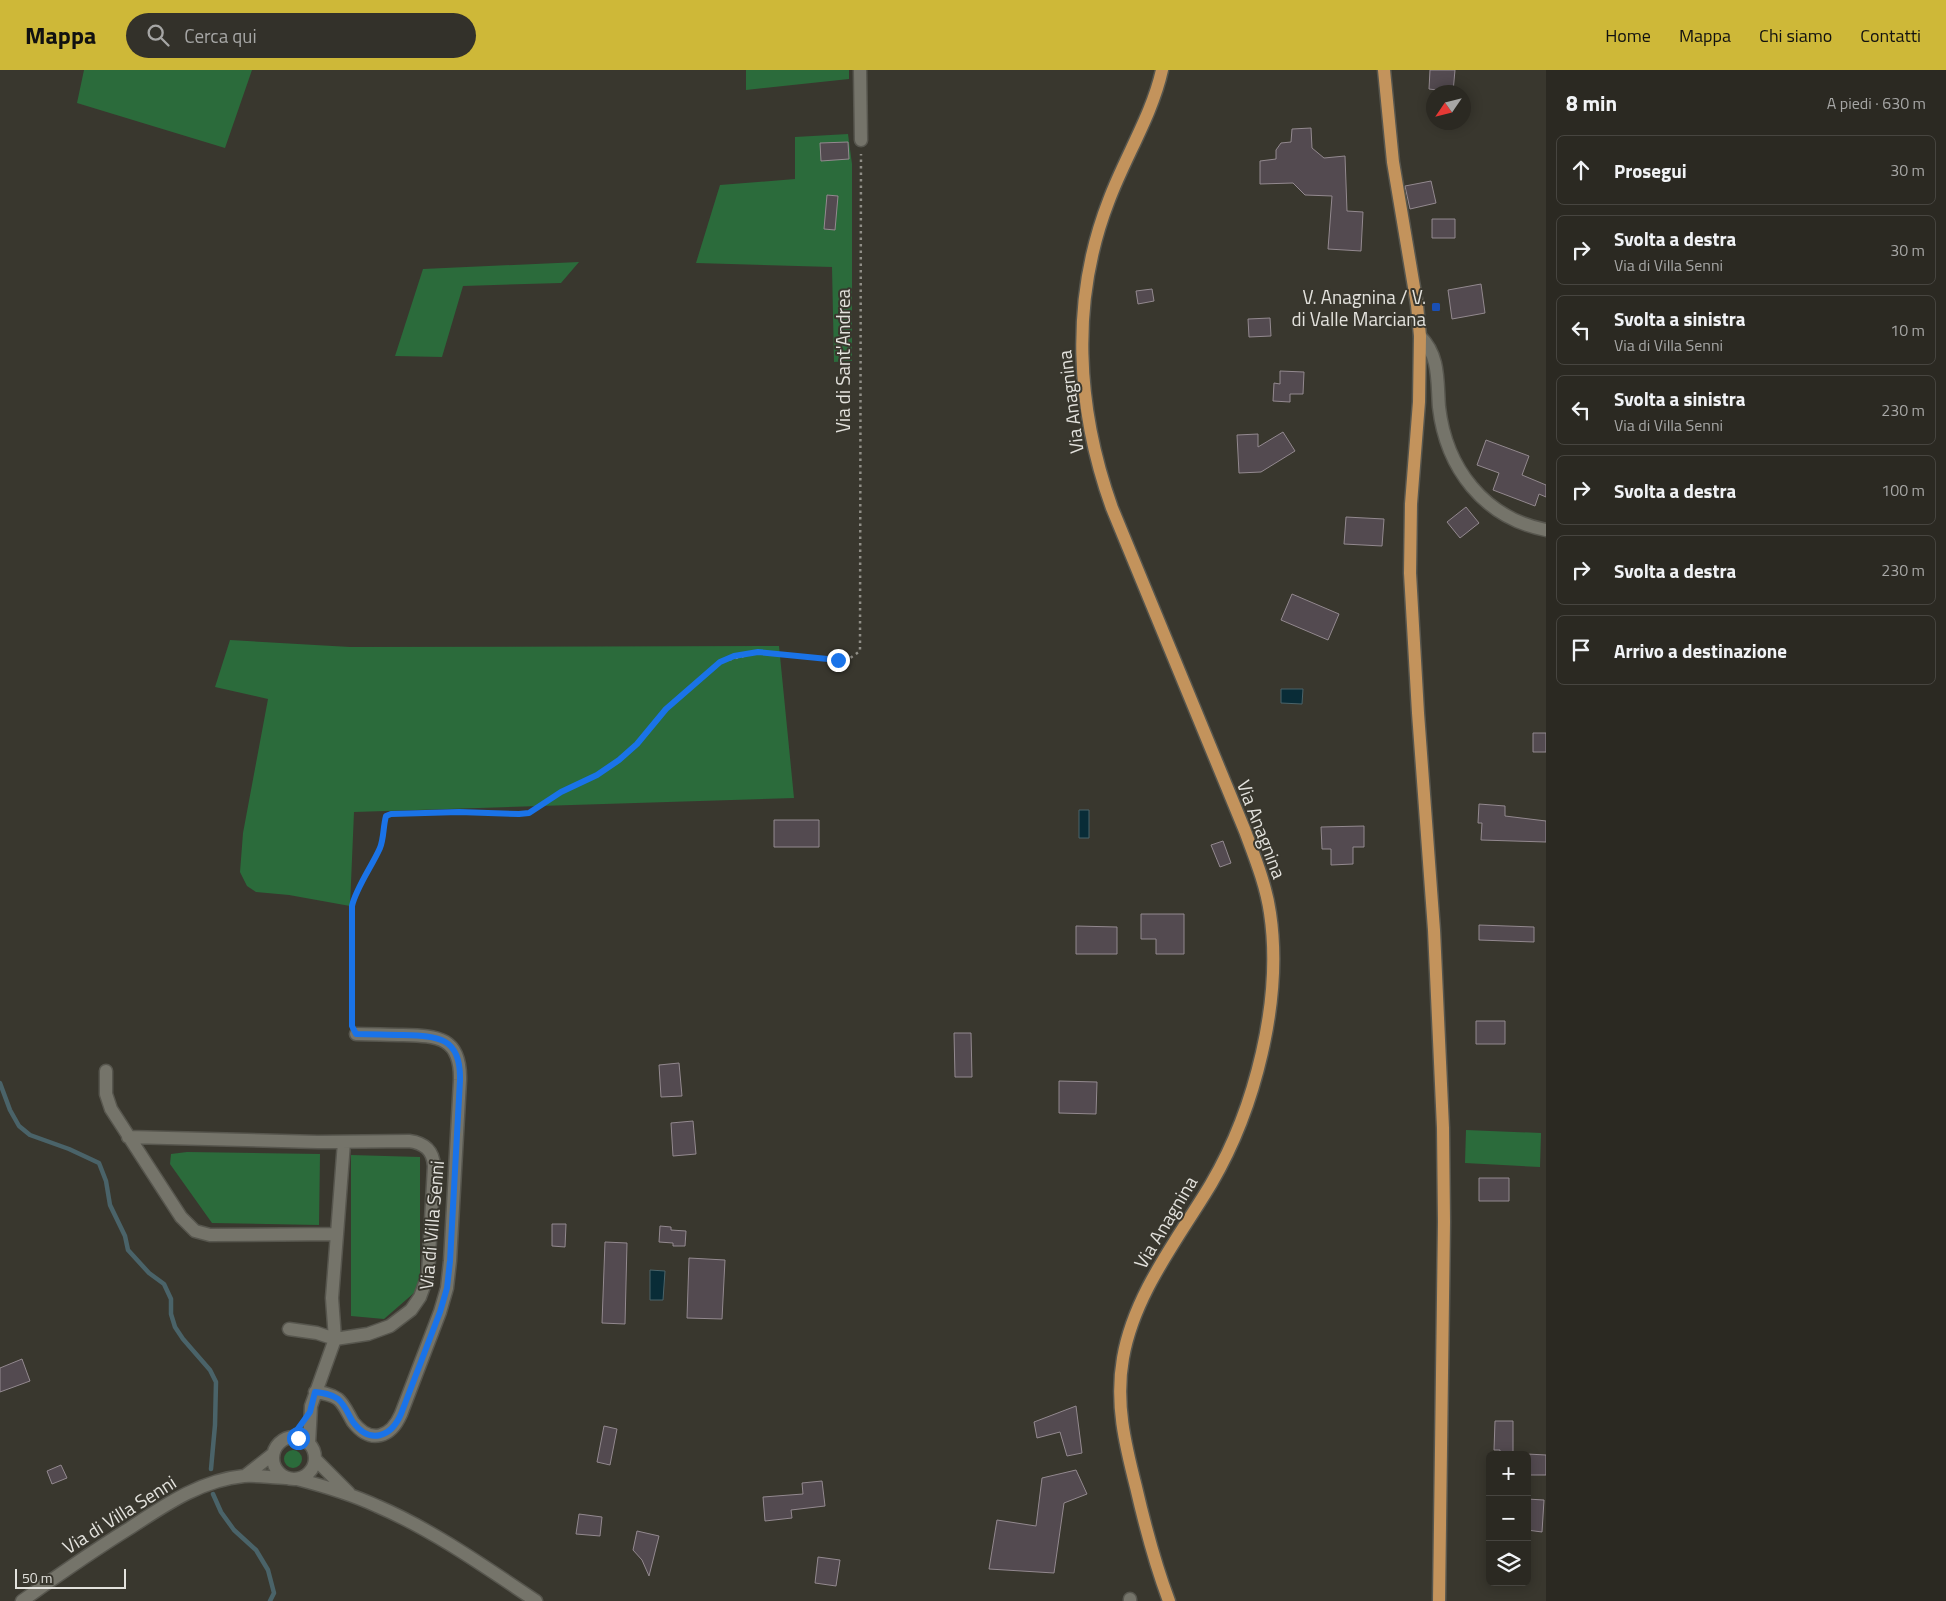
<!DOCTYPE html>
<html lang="it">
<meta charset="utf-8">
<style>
body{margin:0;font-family:"Titillium Web",sans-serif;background:#33312a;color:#f1f3f6}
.controls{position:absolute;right:15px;bottom:15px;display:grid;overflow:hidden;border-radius:8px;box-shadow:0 2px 12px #0003}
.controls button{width:45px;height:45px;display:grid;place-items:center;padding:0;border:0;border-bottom:1px solid #474540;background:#2b2922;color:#f1f3f6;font:25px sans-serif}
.compass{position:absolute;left:1426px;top:15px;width:45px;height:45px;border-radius:50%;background:#2b2922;box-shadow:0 2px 12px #0003;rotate:235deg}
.scale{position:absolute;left:15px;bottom:12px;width:111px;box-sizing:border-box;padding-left:5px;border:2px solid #e3e2dd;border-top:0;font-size:14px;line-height:18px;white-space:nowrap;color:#e3e2dd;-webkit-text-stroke:4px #39372e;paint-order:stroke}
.stop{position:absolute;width:15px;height:15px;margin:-11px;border:4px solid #1a73e8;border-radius:50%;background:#fff}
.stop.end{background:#1a73e8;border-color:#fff;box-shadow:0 1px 5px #0008}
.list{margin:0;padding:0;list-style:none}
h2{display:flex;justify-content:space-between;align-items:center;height:65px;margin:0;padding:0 20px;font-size:21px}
h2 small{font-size:16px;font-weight:400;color:#a6a6a5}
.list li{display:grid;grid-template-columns:32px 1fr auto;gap:15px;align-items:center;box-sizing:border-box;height:70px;margin:0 10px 10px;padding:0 10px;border:1px solid #474540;border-radius:8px}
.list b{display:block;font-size:19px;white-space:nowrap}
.list p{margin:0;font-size:16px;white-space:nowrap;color:#a6a6a5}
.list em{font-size:16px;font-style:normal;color:#a6a6a5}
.icon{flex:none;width:28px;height:28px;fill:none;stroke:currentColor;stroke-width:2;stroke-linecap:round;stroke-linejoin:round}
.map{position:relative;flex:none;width:1546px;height:1531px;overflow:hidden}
header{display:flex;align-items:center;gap:30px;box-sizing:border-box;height:70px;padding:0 25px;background:#ceb838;color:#111}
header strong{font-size:24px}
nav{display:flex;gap:28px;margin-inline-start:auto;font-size:18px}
.search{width:350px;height:45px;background:#33312a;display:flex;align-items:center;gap:12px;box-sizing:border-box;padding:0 18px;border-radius:28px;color:#a6a6a5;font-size:19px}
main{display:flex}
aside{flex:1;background:#2b2922}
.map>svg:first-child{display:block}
.green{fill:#2b6b3b}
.water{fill:#092c37;stroke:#4a6369}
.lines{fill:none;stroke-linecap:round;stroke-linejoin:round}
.stream{stroke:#4a6369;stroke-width:4.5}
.building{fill:#534a50;stroke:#93898f}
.minor-casing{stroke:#57564e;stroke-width:15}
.major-casing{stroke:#57564e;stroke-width:15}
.path{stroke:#918f88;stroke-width:2.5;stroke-dasharray:2.5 4;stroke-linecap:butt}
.minor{stroke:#75746a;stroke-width:12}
.major{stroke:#c3935c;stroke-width:12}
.route{stroke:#1a73e8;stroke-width:6}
.transit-dot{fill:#1a4fb4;stroke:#39372e;stroke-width:2}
.labels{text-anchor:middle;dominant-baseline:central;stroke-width:4;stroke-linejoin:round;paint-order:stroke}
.poi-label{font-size:19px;fill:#e3e2dd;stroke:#39372e;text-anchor:end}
.street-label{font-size:19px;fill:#e3e2dd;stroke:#39372e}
</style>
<header>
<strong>Mappa</strong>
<div class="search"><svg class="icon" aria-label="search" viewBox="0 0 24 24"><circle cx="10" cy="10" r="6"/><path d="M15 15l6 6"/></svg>Cerca qui</div>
<nav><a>Home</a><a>Mappa</a><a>Chi siamo</a><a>Contatti</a></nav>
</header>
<main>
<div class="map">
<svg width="1546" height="1531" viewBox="0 0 1546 1531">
<rect width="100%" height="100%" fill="#39372e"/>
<!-- green -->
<path class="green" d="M 84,0 L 252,0 L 225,78 L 77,33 Z
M 746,0 L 849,0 L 849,9 L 746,20 Z
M 848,64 L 852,94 L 852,291 L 834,292 L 832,197 L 696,193 L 720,115 L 795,109 L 795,67 Z
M 579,192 L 561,213 L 463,216 L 442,287 L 395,286 L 423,199 Z
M 230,570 L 350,577 L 779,576 L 794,728 L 354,742 L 350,836 L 289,825 L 256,822 L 247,816 L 240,802 L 243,763 L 268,629 L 215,617 Z
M 1466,1060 L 1541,1063 L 1540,1097 L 1465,1093 Z
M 187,1082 L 320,1084 L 319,1155 L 212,1153 L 170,1094 L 171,1084 Z
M 351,1085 L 420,1087 L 420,1204 L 422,1216 L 384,1249 L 351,1246 Z
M284 1389a9 9 0 1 1 18 0a9 9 0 1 1-18 0Z"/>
<!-- water -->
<path class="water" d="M 1281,619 L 1303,619 L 1302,634 L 1281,633 Z
M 1079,740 L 1089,740 L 1089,768 L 1079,768 Z
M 650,1200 L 665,1201 L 663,1230 L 650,1230 Z"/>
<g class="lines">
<!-- stream -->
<path class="stream" d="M 0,1013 L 10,1040 L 19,1056 L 30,1065 L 69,1079 L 99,1093 L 106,1111 L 110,1135 L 125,1166 L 128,1180 L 149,1203 L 164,1214 L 171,1229 L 171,1244 L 175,1257 L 183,1269 L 210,1300 L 216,1312 L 215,1355 L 211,1399
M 213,1424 L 221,1442 L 234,1460 L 256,1480 L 268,1500 L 274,1523 L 270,1531"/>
</g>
<!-- building -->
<path class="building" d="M 1430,0 L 1455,0 L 1453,22 L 1429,19 Z
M 1311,58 L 1312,78 L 1324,88 L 1345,86 L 1347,141 L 1363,142 L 1361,181 L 1328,179 L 1332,126 L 1305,125 L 1293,113 L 1260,114 L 1260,91 L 1276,89 L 1276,80 L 1281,73 L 1291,72 L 1292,59 Z
M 848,72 L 849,89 L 821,91 L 820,73 Z
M 1431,111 L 1436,133 L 1410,139 L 1405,116 Z
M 827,125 L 838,126 L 835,160 L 824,159 Z
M 1432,149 L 1455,149 L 1455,168 L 1432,168 Z
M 1481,214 L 1485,243 L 1452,249 L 1448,220 Z
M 1152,219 L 1154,231 L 1138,234 L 1136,221 Z
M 1270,248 L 1271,266 L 1249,267 L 1248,249 Z
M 1280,301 L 1304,302 L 1303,324 L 1290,324 L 1290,332 L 1273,331 L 1274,313 L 1280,314 Z
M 1283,362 L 1295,381 L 1261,402 L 1239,403 L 1237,365 L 1258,364 L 1258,377 Z
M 1486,370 L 1529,386 L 1522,405 L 1546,415 L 1546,427 L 1539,424 L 1535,436 L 1493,420 L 1499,403 L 1477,395 Z
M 1466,437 L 1479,453 L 1460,468 L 1447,452 Z
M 1346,447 L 1384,449 L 1382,476 L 1344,474 Z
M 1292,524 L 1339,544 L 1328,570 L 1281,550 Z
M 1533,663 L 1546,663 L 1546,682 L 1533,682 Z
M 1479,734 L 1505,736 L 1505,746 L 1546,751 L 1546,772 L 1481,770 L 1482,753 L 1478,753 Z
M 774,750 L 819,750 L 819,777 L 774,777 Z
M 1364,756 L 1364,777 L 1353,777 L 1353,794 L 1331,795 L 1331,779 L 1322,779 L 1321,757 Z
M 1223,771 L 1231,793 L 1220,797 L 1211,775 Z
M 1141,844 L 1184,844 L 1184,884 L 1156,884 L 1156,869 L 1141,869 Z
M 1479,855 L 1534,857 L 1534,872 L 1479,870 Z
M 1076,856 L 1117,857 L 1117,884 L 1076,884 Z
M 1476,951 L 1505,951 L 1505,974 L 1476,974 Z
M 954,963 L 971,963 L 972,1007 L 955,1007 Z
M 679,993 L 682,1026 L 661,1027 L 659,995 Z
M 1059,1011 L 1097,1012 L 1096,1044 L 1059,1043 Z
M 693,1051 L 696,1084 L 673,1086 L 671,1053 Z
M 1479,1108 L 1509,1108 L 1509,1131 L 1479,1131 Z
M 552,1154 L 566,1154 L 565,1177 L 552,1176 Z
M 660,1156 L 671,1157 L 671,1160 L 686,1161 L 685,1176 L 673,1176 L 673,1173 L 659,1172 Z
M 605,1172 L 627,1173 L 625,1254 L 602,1253 Z
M 689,1188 L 725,1190 L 722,1249 L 687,1248 Z
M 22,1289 L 30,1311 L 0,1322 L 0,1298 Z
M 1076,1336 L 1082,1383 L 1067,1386 L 1060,1362 L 1037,1368 L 1034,1352 Z
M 1495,1351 L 1513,1351 L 1513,1385 L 1500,1384 L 1500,1380 L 1494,1380 Z
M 604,1356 L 617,1359 L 610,1395 L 597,1392 Z
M 1527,1384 L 1546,1385 L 1546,1405 L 1527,1405 Z
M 61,1395 L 67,1408 L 52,1414 L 47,1401 Z
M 1076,1400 L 1087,1424 L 1064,1433 L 1054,1503 L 989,1499 L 997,1450 L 1036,1456 L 1042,1408 Z
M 822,1411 L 825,1436 L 791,1440 L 792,1448 L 765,1451 L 763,1427 L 803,1424 L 802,1413 Z
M 1527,1429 L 1544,1430 L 1542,1462 L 1527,1460 Z
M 579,1444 L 602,1447 L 600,1466 L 576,1464 Z
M 637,1461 L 659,1466 L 649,1506 L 642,1490 L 633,1480 Z
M 818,1487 L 840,1490 L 836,1516 L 815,1513 Z"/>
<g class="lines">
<defs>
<path id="minor" d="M 860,0 L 861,70
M 1420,266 C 1440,286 1437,311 1439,337 C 1446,398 1484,448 1546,460
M 106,1001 L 106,1024 L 111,1039 L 181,1147 L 195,1161 L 210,1165 L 337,1164 L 332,1228 L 335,1269 L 311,1336 L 309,1374
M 128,1067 L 318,1072 L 409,1071 C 424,1073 433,1080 434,1096 L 428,1205 L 420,1227 L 411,1240 L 390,1256 L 368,1264 L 335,1269 L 317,1263 L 289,1259
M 337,1164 L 344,1072
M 315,1322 C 323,1323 331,1324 338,1329 C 345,1335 348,1344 353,1352 C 371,1375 391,1367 401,1344 L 440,1242 L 447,1218 L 450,1191 L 460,1010 C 461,967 438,966 403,965 C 388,965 372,964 356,964
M273 1388a21 21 0 1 1 42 0a21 21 0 1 1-42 0Z
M 315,1389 L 349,1423
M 245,1406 L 273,1384
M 297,1409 C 324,1416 351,1424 377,1436 C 433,1460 485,1497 536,1531
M 22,1531 C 57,1506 93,1481 130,1458 C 165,1435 201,1410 244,1406 C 258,1405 272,1408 286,1408
M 1130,1531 L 1130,1529"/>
<path id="major" d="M 1162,0 C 1152,45 1125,87 1109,130 C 1070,230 1076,338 1112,438 L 1245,761 C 1255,788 1266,815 1270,843 C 1283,930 1255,1039 1211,1114 C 1178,1169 1134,1224 1123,1288 C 1115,1333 1125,1374 1136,1417 C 1145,1456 1155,1494 1169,1531
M 1384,0 L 1393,92 L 1417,235 L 1420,266 L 1419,332 L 1411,434 L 1410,503 L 1418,643 L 1434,860 L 1443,1058 L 1444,1152 L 1439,1531"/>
</defs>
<!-- minor casing -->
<use href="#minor" class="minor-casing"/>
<!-- major casing -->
<use href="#major" class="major-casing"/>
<!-- path -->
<path class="path" d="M 352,951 L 352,836 C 357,815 372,797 380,777 C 384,767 383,756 386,746 L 391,744 L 459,742 L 519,745 L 529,743 L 561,723 L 597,705 L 619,690 L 637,674 L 666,639 L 720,592 L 759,582 L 838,591 L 849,589 L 860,581 L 861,84"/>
<!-- minor -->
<use href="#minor" class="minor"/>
<!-- major -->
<use href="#major" class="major"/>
</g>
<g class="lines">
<!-- route -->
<path class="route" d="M 298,1368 L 292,1367 L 310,1342 L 315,1322 C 323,1323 331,1324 338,1329 C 345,1335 348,1344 353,1352 C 370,1375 391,1367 401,1344 L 440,1242 L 447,1218 L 450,1191 L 460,1010 C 461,967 438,966 403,965 C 388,965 372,964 356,964 L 352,956 L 352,836 C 356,818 372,796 380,778 C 384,768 383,757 386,746 L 391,744 L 459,742 L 519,744 L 529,743 L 561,722 L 597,705 L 619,690 L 637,674 L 666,639 L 720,592 L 734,586 L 758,582 L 838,590"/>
</g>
<!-- markers -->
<rect class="transit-dot" x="1431" y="232" width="10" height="10" rx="2.5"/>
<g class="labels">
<!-- poi labels -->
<g class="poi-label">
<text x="1426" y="226">V. Anagnina / V.<tspan x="1426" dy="22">di Valle Marciana</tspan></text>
</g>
<!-- street labels -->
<g class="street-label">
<text transform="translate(842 291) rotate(-90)">Via di Sant'Andrea</text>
<text transform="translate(1070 332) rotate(-97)">Via Anagnina</text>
<text transform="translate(1262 759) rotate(69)">Via Anagnina</text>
<text transform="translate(1165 1152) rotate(-59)">Via Anagnina</text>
<text transform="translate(431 1155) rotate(-85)">Via di Villa Senni</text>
<text transform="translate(119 1444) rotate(-32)">Via di Villa Senni</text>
</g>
</g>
</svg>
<div class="controls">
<button>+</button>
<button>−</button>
<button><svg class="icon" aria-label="layers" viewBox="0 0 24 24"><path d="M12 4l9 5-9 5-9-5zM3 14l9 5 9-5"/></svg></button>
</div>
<svg class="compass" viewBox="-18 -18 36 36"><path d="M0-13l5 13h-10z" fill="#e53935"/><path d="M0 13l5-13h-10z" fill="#a6a6a5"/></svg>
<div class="scale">50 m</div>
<div class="stop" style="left:298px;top:1368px"></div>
<div class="stop end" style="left:838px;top:590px"></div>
</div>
<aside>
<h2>8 min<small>A piedi · 630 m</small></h2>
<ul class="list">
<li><svg class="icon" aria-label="ahead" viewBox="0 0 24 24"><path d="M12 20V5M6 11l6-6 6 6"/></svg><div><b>Prosegui</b></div><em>30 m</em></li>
<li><svg class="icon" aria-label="right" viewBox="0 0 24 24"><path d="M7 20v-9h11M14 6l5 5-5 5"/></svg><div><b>Svolta a destra</b><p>Via di Villa Senni</p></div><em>30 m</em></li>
<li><svg class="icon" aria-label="left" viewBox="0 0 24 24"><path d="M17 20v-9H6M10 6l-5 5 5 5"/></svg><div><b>Svolta a sinistra</b><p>Via di Villa Senni</p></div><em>10 m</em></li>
<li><svg class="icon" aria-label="left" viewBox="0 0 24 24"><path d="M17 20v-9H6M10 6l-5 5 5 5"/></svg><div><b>Svolta a sinistra</b><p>Via di Villa Senni</p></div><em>230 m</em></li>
<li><svg class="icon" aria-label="right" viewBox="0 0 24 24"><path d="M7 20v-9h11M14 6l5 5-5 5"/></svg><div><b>Svolta a destra</b></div><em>100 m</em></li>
<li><svg class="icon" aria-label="right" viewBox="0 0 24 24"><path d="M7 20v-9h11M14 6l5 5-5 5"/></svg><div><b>Svolta a destra</b></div><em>230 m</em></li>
<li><svg class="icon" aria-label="arrive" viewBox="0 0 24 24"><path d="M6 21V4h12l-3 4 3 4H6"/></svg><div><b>Arrivo a destinazione</b></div></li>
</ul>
</aside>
</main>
